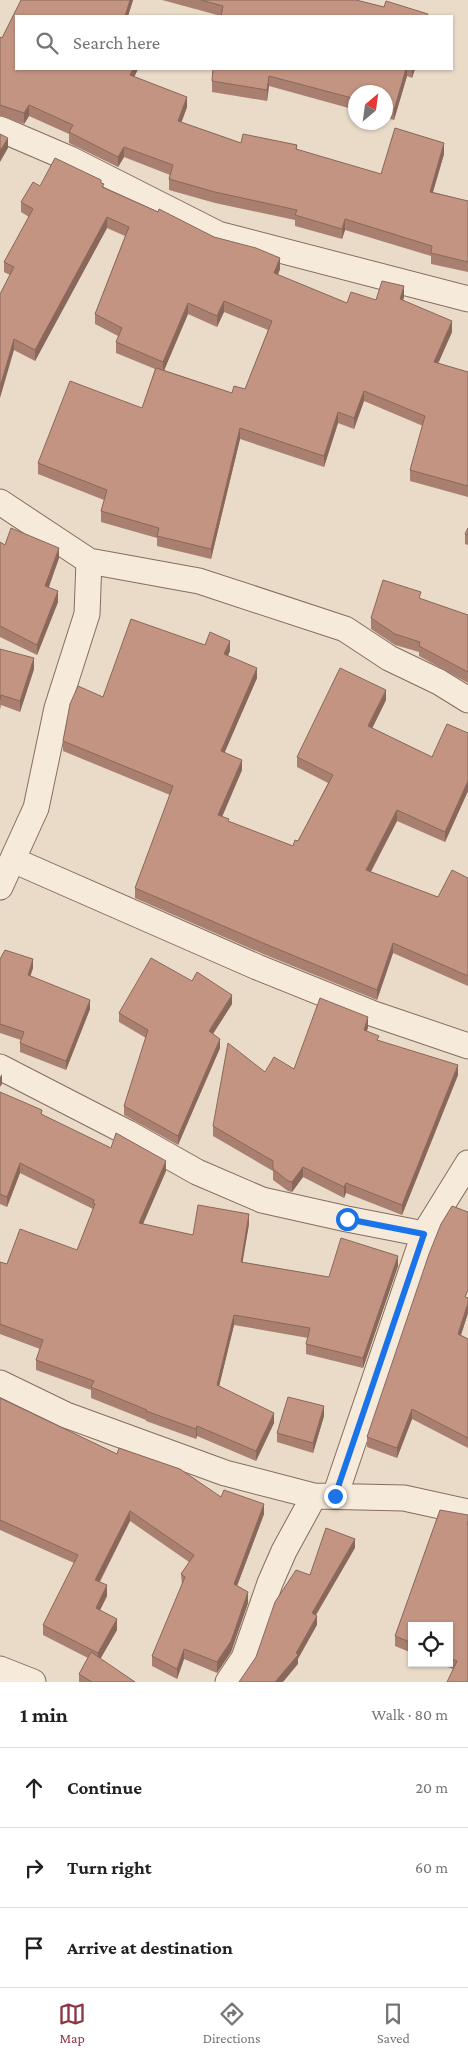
<!DOCTYPE html>
<meta charset="utf-8">
<style>
body{margin:0;font-family:"Crimson Pro",serif;background:#f2f2f2;color:#202124}
.controls{position:absolute;right:15px;bottom:15px;display:grid;overflow:hidden;border-radius:0px;box-shadow:0 1px 4px #0004}
.controls button{width:45px;height:45px;display:grid;place-items:center;padding:0;border:0;border-bottom:1px solid #e0e0e0;background:#fff;color:#202124;font:25px sans-serif}
.compass{position:absolute;left:348px;top:85px;width:45px;height:45px;border-radius:50%;background:#fff;box-shadow:0 1px 4px #0004;rotate:29deg}
.stop{position:absolute;width:15px;height:15px;margin:-11px;border:4px solid #1a73e8;border-radius:50%;background:#fff}
.stop.end{background:#1a73e8;border-color:#fff;box-shadow:0 1px 5px #0008}
.list{margin:0;padding:0;list-style:none}
h2{display:flex;justify-content:space-between;align-items:center;height:65px;margin:0;padding:0 20px;font-size:21px}
h2 small{font-size:16px;font-weight:400;color:#757577}
.list li{display:grid;grid-template-columns:32px 1fr auto;gap:15px;align-items:center;box-sizing:border-box;height:80px;padding:0 20px;border-top:1px solid #e0e0e0}
.list b{display:block;font-size:19px;white-space:nowrap}
.list em{font-size:16px;font-style:normal;color:#757577}
.icon{flex:none;width:28px;height:28px;fill:none;stroke:currentColor;stroke-width:2;stroke-linecap:round;stroke-linejoin:round}
.map{position:relative;flex:none;width:468px;height:1682px;overflow:hidden}
.search{position:absolute;background:#fff;box-shadow:0 1px 4px #0004;left:15px;right:15px;top:15px;height:55px;display:flex;align-items:center;gap:12px;box-sizing:border-box;padding:0 18px;border-radius:0px;color:#757577;font-size:19px}
.sheet{height:305px;background:#fff}
nav{display:flex;justify-content:space-around;align-items:center;box-sizing:border-box;height:70px;border-top:1px solid #e0e0e0;background:#fff;font-size:14px;color:#757577}
nav a{display:grid;justify-items:center;gap:2px}
nav .on{color:#8e3543}
.map>svg:first-child{display:block}
.lines{fill:none;stroke-linecap:round;stroke-linejoin:round}
.minor-casing{stroke:#856d5f;stroke-width:27}
.minor{stroke:#f6eadb;stroke-width:25}
.wall{fill:#a97f70;fill-rule:evenodd}
.shaded-wall{fill:#89685b}
.building{fill:#c49482;stroke:#89685b}
.route{stroke:#1a73e8;stroke-width:6}
</style>
<div class="map">
<svg width="468" height="1682" viewBox="0 0 468 1682">
<rect width="100%" height="100%" fill="#eadbc8"/>
<g class="lines">
<defs>
<path id="minor" d="M 0,129 L 70,159 L 218,234 L 468,299
M 0,502 L 89,561 L 199,581 L 345,629 L 389,658 L 439,682 L 468,700
M 13,860 L 257,967 L 374,1014 L 468,1046
M 0,887 L 36,808 L 57,708 L 87,614 L 89,561
M 0,1067 L 128,1133 L 197,1172 L 262,1200 L 347,1219 L 424,1234
M 0,1383 L 66,1415 L 225,1473 L 314,1496 L 404,1498 L 468,1512
M 335,1496 L 424,1234 L 468,1163
M 0,1669 L 33,1682
M 228,1682 L 244,1658 L 270,1583 L 284,1551 L 314,1496"/>
</defs>
<!-- minor casing -->
<use href="#minor" class="minor-casing"/>
<!-- minor -->
<use href="#minor" class="minor"/>
</g>
<!-- wall -->
<path class="wall" d="M 21,0 L 133,0 L 128,16 L 16,16 L 16,69 L 138,69 L 134,77 L 187,97 L 187,107 L 181,122 L 241,143 L 243,134 L 297,145 L 297,150 L 381,174 L 395,128 L 444,143 L 444,154 L 433,192 L 468,201 L 468,272 L 431,264 L 431,256 L 345,230 L 342,239 L 295,226 L 295,220 L 215,203 L 169,190 L 169,179 L 170,175 L 124,157 L 118,167 L 69,143 L 69,134 L 29,116 L 24,124 L 0,116 L 0,37 L 2,38 Z
M 162,0 L 356,0 L 384,7 L 428,16 L 221,16 Z
M 213,69 L 415,69 L 412,78 L 407,76 L 394,120 L 386,118 L 386,92 L 356,92 L 356,110 L 269,86 L 267,101 L 212,92 L 212,81 Z
M 101,183 L 104,187 L 214,237 L 280,269 L 278,275 L 347,303 L 404,297 L 403,300 L 452,332 L 438,363 L 468,372 L 468,497 L 410,481 L 410,470 L 423,426 L 364,401 L 354,429 L 338,423 L 324,467 L 240,439 L 211,559 L 157,546 L 157,538 L 101,522 L 101,511 L 104,500 L 38,474 L 38,463 L 142,408 L 155,369 L 116,353 L 116,342 L 118,336 L 95,324 L 95,314 L 125,236 L 107,228 L 35,361 L 14,350 L 10,275 L 4,272 L 4,262 L 29,217 L 21,212 L 21,202 L 40,186 ZM 224,312 L 268,330 L 245,389 L 232,393 L 164,370 L 188,314 L 217,327 Z
M 468,528 L 468,545 L 465,544 L 465,534 Z
M 0,542 L 5,545 L 59,558 L 49,587 L 58,602 L 37,655 L 0,637 Z
M 421,599 L 468,615 L 468,683 L 419,656 L 419,652 L 395,645 L 371,629 L 371,618 Z
M 205,645 L 230,651 L 228,655 L 257,678 L 224,753 L 242,770 L 222,817 L 229,822 L 293,846 L 298,841 L 328,783 L 297,767 L 297,757 L 386,700 L 372,728 L 432,757 L 468,733 L 468,791 L 445,842 L 397,821 L 371,872 L 438,897 L 468,878 L 468,986 L 393,953 L 377,1000 L 263,954 L 135,898 L 135,888 L 170,795 L 63,751 L 63,741 L 103,697 Z
M 0,649 L 34,669 L 20,712 L 1,705 L 0,710 Z
M 0,959 L 33,968 L 30,976 L 90,1009 L 66,1070 L 20,1052 L 20,1043 L 21,1040 L 0,1033 Z
M 192,981 L 232,1004 L 213,1034 L 220,1048 L 178,1145 L 124,1115 L 124,1106 L 146,1038 L 119,1022 L 119,1013 Z
M 368,1027 L 367,1031 L 379,1041 L 458,1075 L 402,1215 L 346,1193 L 344,1198 L 303,1177 L 292,1192 L 288,1191 L 273,1180 L 273,1171 L 213,1136 L 213,1126 L 265,1072 L 294,1069 Z
M 0,1092 L 42,1115 L 111,1148 L 166,1171 L 143,1224 L 193,1235 L 249,1224 L 242,1262 L 329,1277 L 398,1266 L 363,1368 L 306,1354 L 306,1344 L 308,1338 L 234,1325 L 219,1386 L 274,1423 L 256,1461 L 197,1436 L 196,1439 L 146,1421 L 146,1420 L 91,1398 L 91,1390 L 36,1370 L 36,1360 L 40,1349 L 0,1334 L 0,1262 L 7,1264 L 77,1250 L 93,1209 L 20,1173 L 7,1207 L 0,1204 Z
M 468,1313 L 461,1335 L 468,1339 L 468,1448 L 412,1419 L 397,1458 L 367,1447 L 367,1437 Z
M 0,1398 L 117,1454 L 264,1514 L 237,1586 L 248,1603 L 231,1652 L 217,1673 L 184,1659 L 177,1679 L 152,1666 L 152,1656 L 182,1585 L 181,1574 L 189,1562 L 130,1521 L 100,1582 L 107,1596 L 100,1610 L 117,1630 L 100,1659 L 135,1682 L 79,1682 L 79,1674 L 88,1658 L 43,1635 L 43,1625 L 74,1563 L 0,1530 Z
M 324,1416 L 313,1453 L 277,1442 L 277,1433 Z
M 440,1510 L 468,1682 L 453,1669 L 438,1663 L 449,1663 L 449,1626 L 412,1626 L 412,1653 L 395,1646 L 395,1636 Z"/>
<!-- shaded-wall -->
<path class="shaded-wall" d="M 130,0 L 133,0 L 128,16 L 125,16 Z
M 133,69 L 138,69 L 130,86 L 130,75 Z
M 406,69 L 407,69 L 407,76 L 394,120 L 394,110 Z
M 412,69 L 415,69 L 412,78 Z
M 269,76 L 269,86 L 267,101 L 267,90 Z
M 187,97 L 187,107 L 178,132 L 178,121 Z
M 29,105 L 29,116 L 24,124 L 24,113 Z
M 8,138 L 8,148 L 0,162 L 0,151 Z
M 444,143 L 444,154 L 430,202 L 430,192 Z
M 124,147 L 124,157 L 118,167 L 118,157 Z
M 107,217 L 107,228 L 35,361 L 35,350 Z
M 345,219 L 345,230 L 342,239 L 342,229 Z
M 280,258 L 280,269 L 274,284 L 274,273 Z
M 404,286 L 404,297 L 400,310 L 400,299 Z
M 224,301 L 224,312 L 217,327 L 217,316 Z
M 188,303 L 188,314 L 163,373 L 163,362 Z
M 452,321 L 452,332 L 434,373 L 434,362 Z
M 14,339 L 14,350 L 0,398 L 0,387 Z
M 364,391 L 364,401 L 354,429 L 354,418 Z
M 338,412 L 338,423 L 324,467 L 324,456 Z
M 240,428 L 240,439 L 211,559 L 211,549 Z
M 59,548 L 59,558 L 45,597 L 45,586 Z
M 58,591 L 58,602 L 37,655 L 37,645 Z
M 230,641 L 230,651 L 224,664 L 224,654 Z
M 34,658 L 34,669 L 20,712 L 20,701 Z
M 257,668 L 257,678 L 221,761 L 221,751 Z
M 386,690 L 386,700 L 368,737 L 368,726 Z
M 242,760 L 242,770 L 218,826 L 218,815 Z
M 468,781 L 468,791 L 445,842 L 445,832 Z
M 397,810 L 397,821 L 366,880 L 366,870 Z
M 393,943 L 393,953 L 377,1000 L 377,990 Z
M 33,959 L 33,968 L 28,984 L 28,975 Z
M 232,995 L 232,1004 L 209,1040 L 209,1031 Z
M 90,1000 L 90,1009 L 66,1070 L 66,1061 Z
M 368,1017 L 368,1027 L 364,1040 L 364,1030 Z
M 220,1039 L 220,1048 L 178,1145 L 178,1136 Z
M 458,1065 L 458,1075 L 402,1215 L 402,1205 Z
M 2,1074 L 2,1084 L 0,1087 L 0,1077 Z
M 166,1161 L 166,1171 L 139,1233 L 139,1223 Z
M 20,1163 L 20,1173 L 7,1207 L 7,1197 Z
M 303,1167 L 303,1177 L 292,1192 L 292,1182 Z
M 346,1183 L 346,1193 L 344,1198 L 344,1187 Z
M 249,1214 L 249,1224 L 241,1272 L 241,1262 Z
M 398,1256 L 398,1266 L 363,1368 L 363,1358 Z
M 468,1303 L 468,1313 L 458,1344 L 458,1334 Z
M 234,1315 L 234,1325 L 217,1395 L 217,1385 Z
M 324,1406 L 324,1416 L 313,1453 L 313,1443 Z
M 412,1409 L 412,1419 L 397,1458 L 397,1448 Z
M 274,1413 L 274,1423 L 256,1461 L 256,1451 Z
M 197,1426 L 197,1436 L 196,1439 L 196,1429 Z
M 264,1504 L 264,1514 L 234,1594 L 234,1584 Z
M 130,1511 L 130,1521 L 95,1590 L 95,1580 Z
M 355,1539 L 355,1548 L 312,1622 L 312,1613 Z
M 107,1585 L 107,1596 L 96,1618 L 96,1608 Z
M 248,1592 L 248,1603 L 231,1652 L 217,1673 L 217,1662 Z
M 317,1616 L 317,1625 L 298,1659 L 298,1664 L 283,1682 L 275,1682 L 296,1653 Z
M 117,1619 L 117,1630 L 98,1663 L 98,1653 Z
M 184,1649 L 184,1659 L 177,1679 L 177,1669 Z"/>
<!-- building -->
<path class="building" d="M 21,0 L 130,0 L 125,16 L 16,16 L 16,69 L 133,69 L 130,75 L 187,97 L 178,121 L 241,143 L 243,134 L 297,145 L 296,149 L 381,174 L 395,128 L 444,143 L 430,192 L 468,201 L 468,262 L 431,253 L 432,246 L 345,219 L 342,229 L 295,215 L 297,210 L 215,192 L 169,179 L 173,165 L 124,147 L 118,157 L 69,132 L 73,125 L 29,105 L 24,113 L 0,105 L 0,37 L 2,38 Z
M 201,0 L 356,0 L 384,7 L 386,1 L 428,14 L 427,16 L 221,16 L 223,6 Z
M 213,69 L 406,69 L 394,110 L 386,107 L 386,92 L 356,92 L 356,99 L 269,76 L 267,90 L 212,81 Z
M 0,134 L 8,138 L 0,151 Z
M 55,158 L 101,180 L 101,183 L 104,184 L 102,187 L 158,212 L 159,209 L 214,237 L 256,248 L 280,258 L 274,273 L 347,303 L 351,292 L 376,300 L 382,281 L 404,286 L 400,299 L 452,321 L 434,362 L 468,372 L 468,486 L 410,470 L 425,416 L 364,391 L 354,418 L 338,412 L 324,456 L 240,428 L 211,549 L 157,536 L 159,528 L 101,511 L 107,490 L 38,463 L 70,381 L 142,408 L 156,368 L 232,393 L 234,386 L 245,389 L 272,321 L 224,301 L 217,316 L 188,303 L 163,362 L 116,342 L 122,328 L 95,314 L 129,227 L 107,217 L 35,350 L 14,339 L 0,387 L 0,294 L 14,267 L 4,262 L 33,209 L 21,202 L 33,182 L 40,186 Z
M 11,528 L 59,548 L 45,586 L 58,591 L 37,645 L 0,626 L 0,542 L 5,545 Z
M 468,528 L 468,535 L 465,534 Z
M 383,580 L 421,592 L 419,598 L 468,615 L 468,672 L 419,646 L 420,642 L 395,634 L 371,618 Z
M 131,619 L 205,645 L 210,632 L 230,641 L 224,654 L 257,668 L 221,751 L 242,760 L 218,815 L 229,819 L 228,821 L 293,846 L 295,840 L 298,841 L 333,775 L 297,757 L 340,668 L 386,690 L 368,726 L 432,757 L 447,724 L 468,733 L 468,781 L 445,832 L 397,810 L 366,870 L 438,897 L 452,870 L 468,878 L 468,976 L 393,943 L 377,990 L 263,943 L 135,888 L 173,786 L 63,741 L 70,704 L 78,686 L 103,697 Z
M 0,649 L 34,658 L 20,701 L 1,695 L 0,700 Z
M 5,950 L 33,959 L 28,975 L 90,1000 L 66,1061 L 20,1043 L 24,1032 L 0,1024 L 0,959 Z
M 151,958 L 192,981 L 197,972 L 232,995 L 209,1031 L 220,1039 L 178,1136 L 124,1106 L 148,1030 L 119,1013 Z
M 320,998 L 368,1017 L 364,1030 L 379,1036 L 377,1040 L 458,1065 L 402,1205 L 346,1183 L 344,1187 L 303,1167 L 292,1182 L 288,1181 L 273,1169 L 273,1161 L 213,1126 L 228,1043 L 265,1072 L 274,1057 L 294,1069 Z
M 0,1092 L 42,1110 L 41,1114 L 111,1148 L 116,1133 L 166,1161 L 139,1223 L 193,1235 L 198,1205 L 249,1214 L 241,1262 L 329,1277 L 341,1238 L 398,1256 L 363,1358 L 306,1344 L 310,1328 L 234,1315 L 217,1385 L 274,1413 L 256,1451 L 197,1426 L 196,1429 L 146,1411 L 147,1410 L 91,1387 L 94,1381 L 36,1360 L 43,1340 L 0,1324 L 0,1262 L 7,1264 L 20,1229 L 77,1250 L 95,1204 L 93,1203 L 94,1200 L 20,1163 L 7,1197 L 0,1194 Z
M 452,1206 L 468,1212 L 468,1290 L 465,1297 L 468,1298 L 468,1303 L 458,1334 L 468,1339 L 468,1438 L 412,1409 L 397,1448 L 367,1437 L 429,1254 L 441,1224 Z
M 288,1397 L 324,1406 L 313,1443 L 277,1433 Z
M 0,1398 L 117,1454 L 119,1448 L 180,1469 L 221,1497 L 224,1490 L 264,1504 L 234,1584 L 248,1592 L 231,1641 L 217,1662 L 184,1649 L 177,1669 L 152,1656 L 185,1577 L 181,1574 L 194,1555 L 130,1511 L 95,1580 L 107,1585 L 96,1608 L 117,1619 L 98,1653 L 43,1625 L 78,1555 L 0,1520 Z
M 440,1510 L 468,1515 L 468,1521 L 467,1524 L 468,1525 L 468,1682 L 447,1682 L 457,1661 L 449,1658 L 449,1626 L 412,1626 L 412,1643 L 395,1636 Z
M 326,1528 L 355,1539 L 312,1613 L 317,1616 L 296,1653 L 298,1655 L 275,1682 L 239,1682 L 256,1657 L 275,1602 L 296,1570 L 310,1575 Z
M 91,1652 L 135,1682 L 92,1682 L 79,1674 Z"/>
<g class="lines">
<!-- route -->
<path class="route" d="M 335,1496 L 424,1234 L 347,1219"/>
</g>
</svg>
<div class="controls">
<button><svg class="icon" aria-label="locate" viewBox="0 0 24 24"><circle cx="12" cy="12" r="6"/><path d="M12 2v4M12 18v4M2 12h4M18 12h4"/></svg></button>
</div>
<svg class="compass" viewBox="-18 -18 36 36"><path d="M0-13l5 13h-10z" fill="#e53935"/><path d="M0 13l5-13h-10z" fill="#757577"/></svg>
<div class="stop" style="left:347px;top:1219px"></div>
<div class="stop end" style="left:335px;top:1496px"></div>
<div class="search"><svg class="icon" aria-label="search" viewBox="0 0 24 24"><circle cx="10" cy="10" r="6"/><path d="M15 15l6 6"/></svg>Search here</div>
</div>
<section class="sheet">
<h2>1 min<small>Walk · 80 m</small></h2>
<ul class="list">
<li><svg class="icon" aria-label="ahead" viewBox="0 0 24 24"><path d="M12 20V5M6 11l6-6 6 6"/></svg><div><b>Continue</b></div><em>20 m</em></li>
<li><svg class="icon" aria-label="right" viewBox="0 0 24 24"><path d="M7 20v-9h11M14 6l5 5-5 5"/></svg><div><b>Turn right</b></div><em>60 m</em></li>
<li><svg class="icon" aria-label="arrive" viewBox="0 0 24 24"><path d="M6 21V4h12l-3 4 3 4H6"/></svg><div><b>Arrive at destination</b></div></li>
</ul>
</section>
<nav>
<a class="on"><svg class="icon" aria-label="map" viewBox="0 0 24 24"><path d="M3 6l6-2 6 2 6-2v14l-6 2-6-2-6 2zM9 4v14M15 6v14"/></svg>Map</a>
<a><svg class="icon" aria-label="directions" viewBox="0 0 24 24"><path d="M12 3l9 9-9 9-9-9zM9 14v-3h6M13 9l2 2-2 2"/></svg>Directions</a>
<a><svg class="icon" aria-label="saved" viewBox="0 0 24 24"><path d="M7 4h10v16l-5-4-5 4z"/></svg>Saved</a>
</nav>
